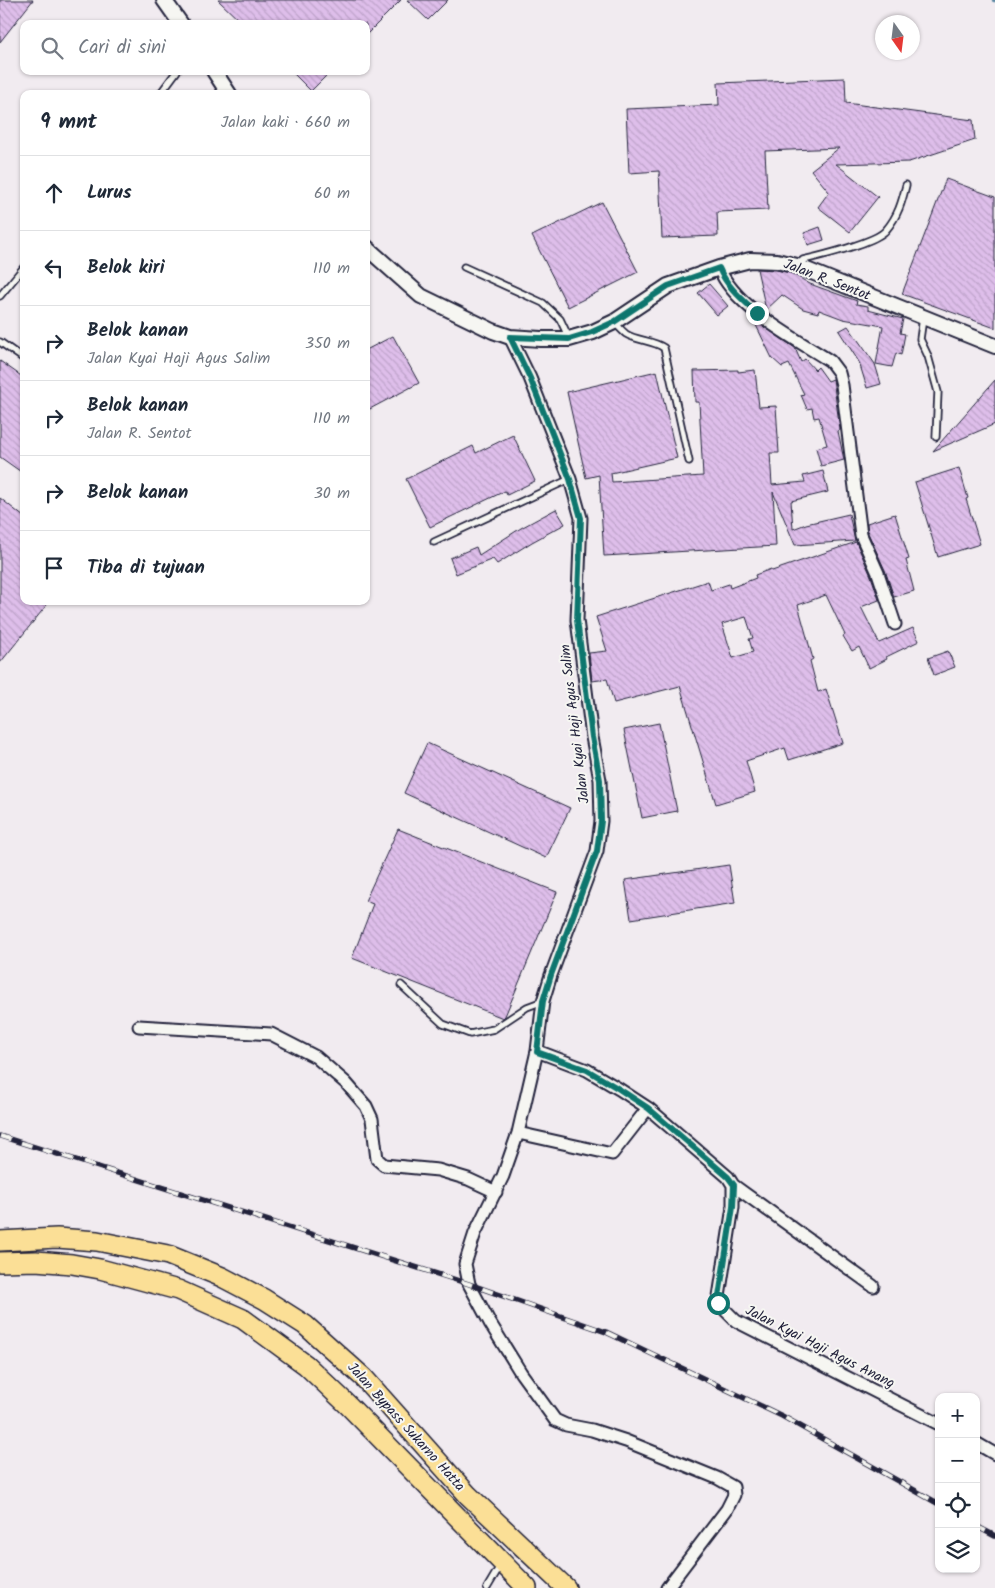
<!DOCTYPE html>
<html lang="id">
<meta charset="utf-8">
<style>
body{margin:0;font-family:Kalam,sans-serif;background:#f2f2f3;color:#1f2937}
.controls{position:absolute;right:15px;bottom:15px;display:grid;overflow:hidden;border-radius:10px;box-shadow:0 1px 4px #0004}
.controls button{width:45px;height:45px;display:grid;place-items:center;padding:0;border:0;border-bottom:1px solid #e0e1e3;background:#fff;color:#1f2937;font:25px sans-serif}
.compass{position:absolute;left:875px;top:15px;width:45px;height:45px;border-radius:50%;background:#fff;box-shadow:0 1px 4px #0004;rotate:166deg}
.stop{position:absolute;width:15px;height:15px;margin:-11px;border:4px solid #0f766e;border-radius:50%;background:#fff}
.stop.end{background:#0f766e;border-color:#fff;box-shadow:0 1px 5px #0008}
.list{margin:0;padding:0;list-style:none}
h2{display:flex;justify-content:space-between;align-items:center;height:65px;margin:0;padding:0 20px;font-size:21px}
h2 small{font-size:16px;font-weight:400;color:#747a83}
.list li{display:grid;grid-template-columns:32px 1fr auto;gap:15px;align-items:center;box-sizing:border-box;height:75px;padding:0 20px;border-top:1px solid #e0e1e3}
.list b{display:block;font-size:19px;white-space:nowrap}
.list p{margin:0;font-size:16px;white-space:nowrap;color:#747a83}
.list em{font-size:16px;font-style:normal;color:#747a83}
.icon{flex:none;width:28px;height:28px;fill:none;stroke:currentColor;stroke-width:2;stroke-linecap:round;stroke-linejoin:round}
.map{position:relative;flex:none;width:995px;height:1588px;overflow:hidden}
.search{position:absolute;background:#fff;box-shadow:0 1px 4px #0004;left:20px;top:20px;width:350px;height:55px;display:flex;align-items:center;gap:12px;box-sizing:border-box;padding:0 18px;border-radius:10px;color:#747a83;font-size:19px}
.panel{position:absolute;background:#fff;box-shadow:0 1px 4px #0004;left:20px;top:90px;width:350px;height:515px;border-radius:10px}
.map>svg:first-child{display:block}
.lines{fill:none;stroke-linecap:round;stroke-linejoin:round}
.stream{stroke:#608ba5;stroke-width:4.5}
.building{fill:url(#building-back-hatch);stroke:#22223b;fill-rule:evenodd}
.service-casing{stroke:#22223b;stroke-width:9}
.minor-casing{stroke:#22223b;stroke-width:15}
.tertiary-casing{stroke:#22223b;stroke-width:18}
.trunk-casing{stroke:#22223b;stroke-width:22}
.service{stroke:#f6f6f2;stroke-width:5.5}
.minor{stroke:#f6f6f2;stroke-width:11}
.tertiary{stroke:#f6f6f2;stroke-width:14}
.trunk{stroke:#fbdf96;stroke-width:19}
.rail-casing{stroke:#22223b;stroke-width:5.5}
.rail{stroke:#f6f6f2;stroke-width:4;stroke-dasharray:11;stroke-linecap:butt}
.route{stroke:#0f766e;stroke-width:6}
.labels{text-anchor:middle;dominant-baseline:central;stroke-width:4;stroke-linejoin:round;paint-order:stroke}
.street-label{font-size:14px;fill:#22223b;stroke:#f6f6f2}
</style>
<div class="map">
<svg width="995" height="1588" viewBox="0 0 995 1588">
<defs>
<pattern id="building-back-hatch" width="6" height="6" patternUnits="userSpaceOnUse" patternTransform="scale(1.25)"><rect width="6" height="6" fill="#debeea"/><path d="M-1 5l2 2M0 0l6 6M5-1l2 2" fill="none" stroke="#bea3ca"/></pattern>
</defs>
<rect width="100%" height="100%" fill="#f1ebf0"/>
<filter id="ink" filterUnits="userSpaceOnUse"><feTurbulence type="fractalNoise" baseFrequency=".02" numOctaves="2"/><feDisplacementMap in="SourceGraphic" scale="10" xChannelSelector="R" yChannelSelector="G"/><feConvolveMatrix kernelMatrix="1 2 1 2 8 2 1 2 1" color-interpolation-filters="sRGB"/></filter>
<g filter="url(#ink)">
<g class="lines">
<!-- stream -->
<path class="stream" d="M 994,0 L 995,0"/>
</g>
<!-- building -->
<path class="building" d="M 0,0 L 33,0 L 0,42 Z
M 218,0 L 401,0 L 366,35 L 366,24 L 243,24 Z
M 407,0 L 448,0 L 428,20 Z
M 291,71 L 331,71 L 311,91 Z
M 845,78 L 846,103 L 973,120 L 975,140 L 909,162 L 836,164 L 878,197 L 850,232 L 818,207 L 829,192 L 811,170 L 839,148 L 765,151 L 768,210 L 717,212 L 718,236 L 662,238 L 659,171 L 629,173 L 626,109 L 719,105 L 718,83 Z
M 946,179 L 995,197 L 995,328 L 902,294 Z
M 602,202 L 638,272 L 568,307 L 532,236 Z
M 820,227 L 824,240 L 808,245 L 804,233 Z
M 757,269 L 776,270 L 791,273 L 810,284 L 857,301 L 856,304 L 868,306 L 868,310 L 903,319 L 900,333 L 905,334 L 901,355 L 896,353 L 892,367 L 876,364 L 883,326 L 843,319 L 819,310 L 818,313 L 803,309 L 782,295 L 766,310 Z
M 709,284 L 728,306 L 717,315 L 698,293 Z
M 753,319 L 795,348 L 801,362 L 805,359 L 815,370 L 818,367 L 828,381 L 833,379 L 840,430 L 838,431 L 844,460 L 821,466 L 816,448 L 827,445 L 819,417 L 814,418 L 812,408 L 807,409 L 801,395 L 804,394 L 789,364 L 782,367 L 772,358 Z
M 848,326 L 875,364 L 881,384 L 867,388 L 859,362 L 839,331 Z
M 393,336 L 419,383 L 366,411 L 366,350 Z
M 0,361 L 24,378 L 24,474 L 0,457 Z
M 738,370 L 738,372 L 755,370 L 759,407 L 776,406 L 779,453 L 770,453 L 772,485 L 805,482 L 803,476 L 823,471 L 828,492 L 791,501 L 793,529 L 806,524 L 849,514 L 855,541 L 795,545 L 773,492 L 776,546 L 604,556 L 599,475 L 586,478 L 567,392 L 657,371 L 677,458 L 611,473 L 612,482 L 703,476 L 699,402 L 695,402 L 694,371 Z
M 995,380 L 995,424 L 933,451 Z
M 513,435 L 535,481 L 507,495 L 505,491 L 430,527 L 406,479 L 473,446 L 476,453 Z
M 959,468 L 968,498 L 966,499 L 980,544 L 938,557 L 915,482 Z
M 0,498 L 24,517 L 24,601 L 50,601 L 0,663 Z
M 556,509 L 565,524 L 532,542 L 497,564 L 493,559 L 456,574 L 450,558 L 476,547 L 479,555 L 521,528 Z
M 895,514 L 909,559 L 906,560 L 914,591 L 894,597 L 885,570 L 868,533 L 867,523 Z
M 856,542 L 871,576 L 879,600 L 861,607 L 879,643 L 913,628 L 919,641 L 886,657 L 887,659 L 869,668 L 859,647 L 852,651 L 843,636 L 845,635 L 826,595 L 798,605 L 813,659 L 810,661 L 818,692 L 826,689 L 843,743 L 789,760 L 785,748 L 746,761 L 755,792 L 716,804 L 680,686 L 614,703 L 607,679 L 592,681 L 589,653 L 607,651 L 596,617 L 708,581 L 711,590 L 729,584 L 730,588 L 756,578 L 755,575 L 771,569 L 772,571 ZM 746,617 L 753,638 L 749,639 L 753,652 L 733,658 L 722,624 Z
M 948,651 L 955,667 L 934,675 L 928,658 Z
M 659,723 L 677,811 L 642,818 L 624,730 Z
M 427,743 L 570,808 L 546,858 L 404,793 Z
M 398,829 L 557,892 L 505,1016 L 503,1018 L 352,958 L 373,904 L 365,901 Z
M 729,865 L 735,903 L 631,919 L 625,880 Z"/>
<g class="lines">
<defs>
<path id="service" d="M 160,94 L 177,71
M 797,266 L 803,260 C 820,256 877,242 886,230 C 898,216 902,202 906,185
M 464,267 L 543,303 L 560,319 L 569,338
M 0,296 L 24,267
M 923,318 L 920,339 L 928,356 L 938,392 L 936,437
M 614,322 C 618,326 622,331 626,334 C 637,341 653,340 664,348 L 689,461
M 0,342 L 24,359
M 434,542 L 570,479
M 401,985 L 443,1024 L 470,1034 L 494,1029 L 527,1007 L 543,1001
M 487,1588 L 500,1566"/>
<path id="minor" d="M 719,268 C 734,307 796,339 830,361 L 839,373 L 842,385 L 861,535 L 878,573 L 895,624
M 510,337 L 530,378 L 570,479 L 581,518 L 577,620 L 592,737 L 600,780 L 601,821 L 597,851 L 551,975 L 543,1001 L 537,1051 L 518,1133 L 503,1176 L 475,1233 L 465,1264 L 469,1284 L 490,1323 L 521,1373 L 555,1420 L 566,1425 L 592,1430 L 626,1441 L 717,1478 L 733,1487 L 734,1495 L 727,1509 L 667,1588
M 139,1026 L 271,1034 L 316,1057 L 346,1083 L 366,1106 L 372,1119 L 377,1159 L 384,1165 L 438,1170 L 468,1179 L 496,1192
M 537,1051 L 587,1070 L 619,1089 L 648,1108 L 728,1177 L 733,1185 L 733,1207 L 718,1303 L 736,1321 L 939,1424
M 518,1133 L 612,1154 L 648,1108
M 733,1185 L 873,1286
M 976,1443 L 995,1454"/>
<path id="tertiary" d="M 164,0 L 181,24
M 214,71 L 229,94
M 366,247 L 421,296 L 493,331 L 510,337 L 541,339 L 569,339 L 593,332 L 614,322 L 668,286 L 719,268 L 750,260 L 777,261 L 797,266 L 995,346"/>
<path id="trunk" d="M 0,1241 L 57,1238 L 97,1241 L 168,1255 L 222,1277 L 264,1299 L 305,1325 L 364,1378 L 468,1495 L 566,1588
M 0,1262 L 36,1261 L 72,1264 L 100,1269 L 178,1290 L 243,1319 L 306,1365 L 349,1406 L 527,1588"/>
</defs>
<!-- service casing -->
<use href="#service" class="service-casing"/>
<!-- minor casing -->
<use href="#minor" class="minor-casing"/>
<!-- tertiary casing -->
<use href="#tertiary" class="tertiary-casing"/>
<!-- trunk casing -->
<use href="#trunk" class="trunk-casing"/>
<!-- service -->
<use href="#service" class="service"/>
<!-- minor -->
<use href="#minor" class="minor"/>
<!-- tertiary -->
<use href="#tertiary" class="tertiary"/>
<!-- trunk -->
<use href="#trunk" class="trunk"/>
<defs>
<path id="rail" d="M 0,1136 L 469,1284 L 606,1332 L 782,1416 L 939,1504
M 976,1526 L 995,1536"/>
</defs>
<!-- rail casing -->
<use href="#rail" class="rail-casing"/>
<!-- rail -->
<use href="#rail" class="rail"/>
</g>
</g>
<g class="lines" filter="url(#ink)">
<!-- route -->
<path class="route" d="M 718,1303 L 733,1207 L 734,1185 L 728,1177 L 648,1108 L 619,1089 L 587,1070 L 537,1052 L 543,1001 L 551,975 L 597,851 L 601,821 L 600,780 L 592,737 L 577,620 L 581,518 L 570,479 L 530,378 L 510,337 L 569,339 L 592,332 L 614,322 L 668,286 L 719,268 C 727,287 742,299 757,313"/>
</g>
<g class="labels">
<!-- street labels -->
<g class="street-label">
<text transform="translate(827 280) rotate(21)">Jalan R. Sentot</text>
<text transform="translate(575 724) rotate(-97)">Jalan Kyai Haji Agus Salim</text>
<text transform="translate(820 1347) rotate(27)">Jalan Kyai Haji Agus Anang</text>
<text transform="translate(406 1427) rotate(48)">Jalan Bypass Sukarno Hatta</text>
</g>
</g>
</svg>
<div class="controls">
<button>+</button>
<button>−</button>
<button><svg class="icon" aria-label="locate" viewBox="0 0 24 24"><circle cx="12" cy="12" r="6"/><path d="M12 2v4M12 18v4M2 12h4M18 12h4"/></svg></button>
<button><svg class="icon" aria-label="layers" viewBox="0 0 24 24"><path d="M12 4l9 5-9 5-9-5zM3 14l9 5 9-5"/></svg></button>
</div>
<svg class="compass" viewBox="-18 -18 36 36"><path d="M0-13l5 13h-10z" fill="#e53935"/><path d="M0 13l5-13h-10z" fill="#747a83"/></svg>
<div class="stop" style="left:718px;top:1303px"></div>
<div class="stop end" style="left:757px;top:313px"></div>
<div class="search"><svg class="icon" aria-label="search" viewBox="0 0 24 24"><circle cx="10" cy="10" r="6"/><path d="M15 15l6 6"/></svg>Cari di sini</div>
<section class="panel">
<h2>9 mnt<small>Jalan kaki · 660 m</small></h2>
<ul class="list">
<li><svg class="icon" aria-label="ahead" viewBox="0 0 24 24"><path d="M12 20V5M6 11l6-6 6 6"/></svg><div><b>Lurus</b></div><em>60 m</em></li>
<li><svg class="icon" aria-label="left" viewBox="0 0 24 24"><path d="M17 20v-9H6M10 6l-5 5 5 5"/></svg><div><b>Belok kiri</b></div><em>110 m</em></li>
<li><svg class="icon" aria-label="right" viewBox="0 0 24 24"><path d="M7 20v-9h11M14 6l5 5-5 5"/></svg><div><b>Belok kanan</b><p>Jalan Kyai Haji Agus Salim</p></div><em>350 m</em></li>
<li><svg class="icon" aria-label="right" viewBox="0 0 24 24"><path d="M7 20v-9h11M14 6l5 5-5 5"/></svg><div><b>Belok kanan</b><p>Jalan R. Sentot</p></div><em>110 m</em></li>
<li><svg class="icon" aria-label="right" viewBox="0 0 24 24"><path d="M7 20v-9h11M14 6l5 5-5 5"/></svg><div><b>Belok kanan</b></div><em>30 m</em></li>
<li><svg class="icon" aria-label="arrive" viewBox="0 0 24 24"><path d="M6 21V4h12l-3 4 3 4H6"/></svg><div><b>Tiba di tujuan</b></div></li>
</ul>
</section>
</div>
